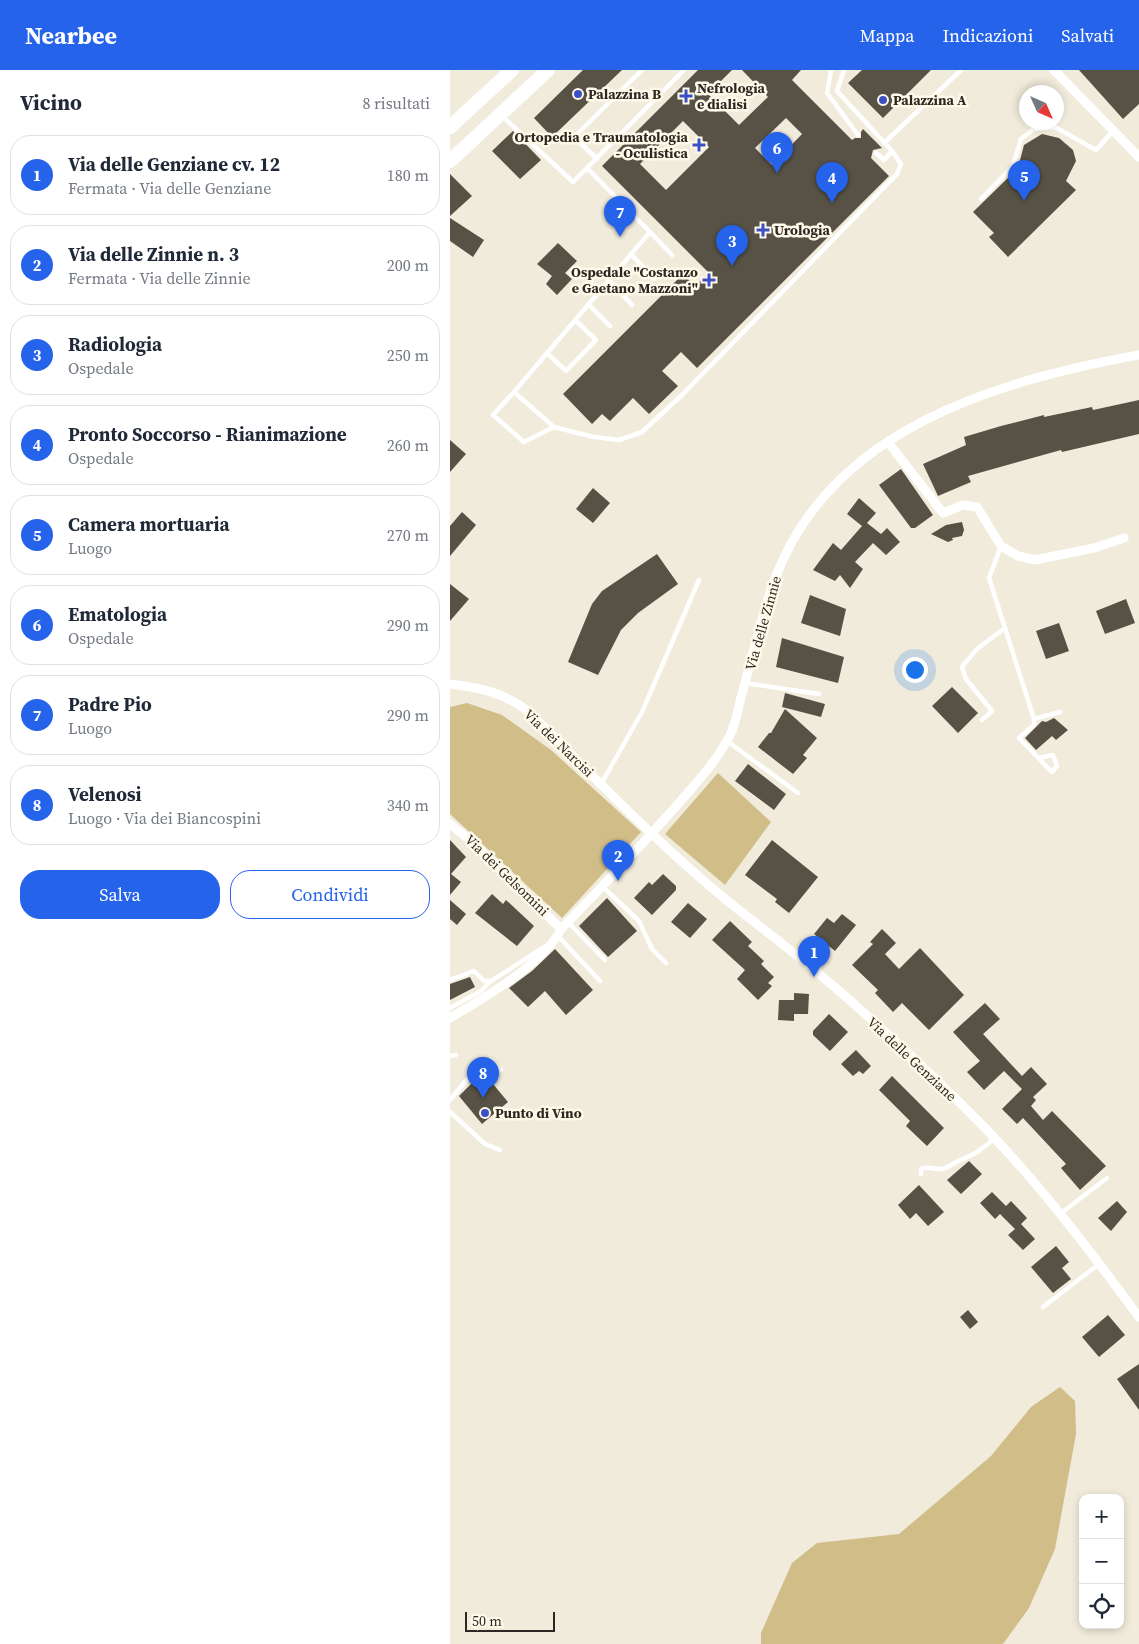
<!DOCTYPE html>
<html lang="it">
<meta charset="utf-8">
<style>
body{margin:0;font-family:"Source Serif 4",serif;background:#f2f2f3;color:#1f2937}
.controls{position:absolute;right:15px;bottom:15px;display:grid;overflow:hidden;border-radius:10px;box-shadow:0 2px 8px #0003}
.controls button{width:45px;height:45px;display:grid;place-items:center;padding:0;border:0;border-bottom:1px solid #e0e1e3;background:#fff;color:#1f2937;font:25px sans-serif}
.compass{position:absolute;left:569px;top:15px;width:45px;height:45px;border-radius:50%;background:#fff;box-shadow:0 2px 8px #0003;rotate:135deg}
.scale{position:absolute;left:15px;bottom:12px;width:90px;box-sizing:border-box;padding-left:5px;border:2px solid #2b2823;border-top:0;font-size:14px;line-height:18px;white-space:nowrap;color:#2b2823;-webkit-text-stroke:4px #fef9e9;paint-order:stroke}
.you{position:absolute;left:464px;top:599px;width:18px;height:18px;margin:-12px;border:4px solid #fff;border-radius:50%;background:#1a73e8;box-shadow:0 0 0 8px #1a73e833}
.badge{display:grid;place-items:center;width:32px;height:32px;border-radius:50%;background:#2563eb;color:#fff;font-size:16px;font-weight:700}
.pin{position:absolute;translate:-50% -41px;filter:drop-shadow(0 1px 2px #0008)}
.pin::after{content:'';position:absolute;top:26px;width:18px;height:15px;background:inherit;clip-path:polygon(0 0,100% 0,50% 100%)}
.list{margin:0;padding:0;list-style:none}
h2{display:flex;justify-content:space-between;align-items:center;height:65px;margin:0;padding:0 20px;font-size:21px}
h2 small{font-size:16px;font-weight:400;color:#747a83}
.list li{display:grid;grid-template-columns:32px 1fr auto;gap:15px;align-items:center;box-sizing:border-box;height:80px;margin:0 10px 10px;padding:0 10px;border:1px solid #e0e1e3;border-radius:20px}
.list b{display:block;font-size:19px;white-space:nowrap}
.list p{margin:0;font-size:16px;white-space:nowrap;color:#747a83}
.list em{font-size:16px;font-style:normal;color:#747a83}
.actions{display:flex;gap:10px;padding:15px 20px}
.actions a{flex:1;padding:11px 0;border:1px solid #2563eb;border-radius:20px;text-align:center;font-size:18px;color:#2563eb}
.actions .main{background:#2563eb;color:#fff}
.icon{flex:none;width:28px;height:28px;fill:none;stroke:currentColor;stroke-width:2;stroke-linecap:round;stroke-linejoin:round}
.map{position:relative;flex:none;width:689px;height:1574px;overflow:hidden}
header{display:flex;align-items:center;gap:30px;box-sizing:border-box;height:70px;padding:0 25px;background:#2563eb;color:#fff}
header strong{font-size:24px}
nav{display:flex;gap:28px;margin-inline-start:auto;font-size:18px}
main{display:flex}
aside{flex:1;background:#fff}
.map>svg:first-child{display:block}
.green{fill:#d1bd87}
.building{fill:#575245;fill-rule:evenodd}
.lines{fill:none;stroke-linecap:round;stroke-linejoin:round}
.service{stroke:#fff;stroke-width:4.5}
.minor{stroke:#fff;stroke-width:9}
.secondary{stroke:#fff;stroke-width:14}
.poi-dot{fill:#3c50c3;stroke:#fef9e9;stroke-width:2}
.labels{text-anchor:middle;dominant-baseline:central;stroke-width:5;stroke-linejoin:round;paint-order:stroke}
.poi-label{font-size:14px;font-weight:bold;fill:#2b2823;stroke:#fef9e9;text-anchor:start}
.street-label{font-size:14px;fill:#2b2823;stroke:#fef9e9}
</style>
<header>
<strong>Nearbee</strong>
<nav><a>Mappa</a><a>Indicazioni</a><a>Salvati</a></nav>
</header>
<main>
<aside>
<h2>Vicino<small>8 risultati</small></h2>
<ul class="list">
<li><span class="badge">1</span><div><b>Via delle Genziane cv. 12</b><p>Fermata · Via delle Genziane</p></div><em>180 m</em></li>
<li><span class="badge">2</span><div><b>Via delle Zinnie n. 3</b><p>Fermata · Via delle Zinnie</p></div><em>200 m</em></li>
<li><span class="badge">3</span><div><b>Radiologia</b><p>Ospedale</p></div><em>250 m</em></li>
<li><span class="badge">4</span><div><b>Pronto Soccorso - Rianimazione</b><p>Ospedale</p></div><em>260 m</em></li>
<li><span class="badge">5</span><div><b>Camera mortuaria</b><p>Luogo</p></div><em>270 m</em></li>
<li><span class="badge">6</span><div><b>Ematologia</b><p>Ospedale</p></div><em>290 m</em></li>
<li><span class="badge">7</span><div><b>Padre Pio</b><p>Luogo</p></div><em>290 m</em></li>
<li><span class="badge">8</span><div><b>Velenosi</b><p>Luogo · Via dei Biancospini</p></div><em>340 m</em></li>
</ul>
<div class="actions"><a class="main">Salva</a><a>Condividi</a></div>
</aside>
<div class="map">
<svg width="689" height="1574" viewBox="0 0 689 1574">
<rect width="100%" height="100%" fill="#f1ebdc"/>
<!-- green -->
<path class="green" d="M 17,633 L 52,645 L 101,680 L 191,762 L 112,848 L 0,744 L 0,637 Z
M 268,703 L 321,752 L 275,815 L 215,764 Z
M 610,1317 L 625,1331 L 626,1364 L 605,1479 L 579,1538 L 553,1574 L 311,1574 L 311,1563 L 342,1493 L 367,1473 L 449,1464 L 541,1386 L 581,1337 Z"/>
<!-- building -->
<path class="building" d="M 133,0 L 172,0 L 102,67 L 84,48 Z
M 248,0 L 282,0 L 258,24 L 289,55 L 318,27 L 292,0 L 351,0 L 342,10 L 402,70 L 405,68 L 411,68 L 411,62 L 413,59 L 432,78 L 423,80 L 421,88 L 439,106 L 247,298 L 231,282 L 212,301 L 228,316 L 199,344 L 183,328 L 160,351 L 152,344 L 142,354 L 113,324 L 233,204 L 245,216 L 259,203 L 152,96 ZM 336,48 L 352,64 L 322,95 L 305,78 ZM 233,51 L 259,77 L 216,120 L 190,94 Z
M 412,0 L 481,0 L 433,48 L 398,13 Z
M 629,0 L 689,0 L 689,34 L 673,49 Z
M 63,61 L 91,90 L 70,109 L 42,81 Z
M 592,64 L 609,68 L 623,80 L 626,91 L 616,111 L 626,120 L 558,187 L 539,167 L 544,163 L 523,142 L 568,98 L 574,75 Z
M 0,104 L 22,126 L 0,146 Z
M 0,148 L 34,170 L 23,187 L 0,171 Z
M 108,173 L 127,191 L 115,203 L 122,209 L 107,225 L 96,214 L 102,206 L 87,194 Z
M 689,330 L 689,364 L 612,382 L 611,380 L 518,406 L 521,412 L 488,426 L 473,394 L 516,375 L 514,367 L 551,356 L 594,345 L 594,347 L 642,337 L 643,340 Z
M 0,370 L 16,384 L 0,402 Z
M 451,399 L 483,445 L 465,458 L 461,458 L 429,415 Z
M 143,418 L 160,433 L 143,453 L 126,439 Z
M 409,428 L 426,443 L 417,453 L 431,464 L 437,458 L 450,472 L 436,485 L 423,473 L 405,492 L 413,499 L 400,518 L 390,505 L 385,511 L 363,500 L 383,473 L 391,480 L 412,456 L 397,444 Z
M 12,442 L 26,455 L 0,486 L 0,456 Z
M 512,452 L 514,460 L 512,466 L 502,468 L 503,470 L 498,472 L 481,464 L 496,455 Z
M 207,484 L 228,514 L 188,543 L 171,560 L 148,605 L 118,592 L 142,534 L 152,521 Z
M 0,514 L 19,529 L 0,551 Z
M 360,525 L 396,539 L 390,566 L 351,553 Z
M 676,529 L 685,553 L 655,564 L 646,541 Z
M 609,553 L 619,581 L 596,589 L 586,561 Z
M 332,568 L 394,587 L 388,613 L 326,597 Z
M 502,617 L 528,643 L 508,663 L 482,636 Z
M 335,623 L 375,634 L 371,647 L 332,637 Z
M 335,639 L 367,668 L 353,685 L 357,688 L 343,704 L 308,677 L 319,663 L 321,663 Z
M 604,648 L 618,660 L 606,670 L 602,666 L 586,680 L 575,668 L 592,651 L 596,652 Z
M 298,694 L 336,724 L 324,740 L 285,711 Z
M 0,770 L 16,787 L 1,804 L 11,812 L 0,825 Z
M 322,770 L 368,807 L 339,843 L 325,832 L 327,829 L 295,805 Z
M 213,804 L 226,816 L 226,820 L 202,845 L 184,828 L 199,812 L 202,815 Z
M 42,824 L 53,834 L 56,830 L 84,856 L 67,876 L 25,843 Z
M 157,828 L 187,861 L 158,887 L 129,856 Z
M 0,830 L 16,844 L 7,855 L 0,849 Z
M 238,833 L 257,849 L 240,868 L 221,852 Z
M 392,844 L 406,855 L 385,881 L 364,864 L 377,848 L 384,853 Z
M 280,851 L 302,872 L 298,876 L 314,891 L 311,894 L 324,907 L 318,913 L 322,916 L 308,930 L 287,909 L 295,900 L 262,870 Z
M 432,859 L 446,873 L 435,884 L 449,899 L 470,878 L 514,925 L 479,960 L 452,933 L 443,942 L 425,923 L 428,920 L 402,895 L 423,874 L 420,872 Z
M 105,879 L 143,920 L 116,945 L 95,921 L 78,937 L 59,918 L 82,901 Z
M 20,907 L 25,917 L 0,930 L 0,914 Z
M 344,923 L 359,924 L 358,944 L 344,944 L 344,951 L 328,950 L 329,930 L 344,930 Z
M 535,933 L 550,949 L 533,964 L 572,1006 L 581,997 L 597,1014 L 583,1027 L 586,1030 L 581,1036 L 593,1050 L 602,1041 L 656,1096 L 630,1120 L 611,1098 L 616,1094 L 573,1048 L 567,1054 L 552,1039 L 572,1019 L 554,1001 L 534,1020 L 517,1002 L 530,991 L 503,962 Z
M 379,944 L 398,962 L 380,981 L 363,965 L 363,961 Z
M 406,980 L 421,996 L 413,1004 L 409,1001 L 403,1006 L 391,994 Z
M 33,1002 L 58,1032 L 32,1054 L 9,1026 Z
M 442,1006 L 494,1058 L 477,1076 L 456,1056 L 460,1051 L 429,1020 Z
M 519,1091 L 532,1104 L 511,1124 L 497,1110 Z
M 469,1115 L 494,1142 L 478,1156 L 466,1143 L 460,1149 L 448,1135 Z
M 542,1122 L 556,1136 L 561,1131 L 577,1148 L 571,1154 L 585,1169 L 573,1180 L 558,1165 L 565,1159 L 550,1144 L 545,1149 L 530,1133 Z
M 667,1131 L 677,1142 L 661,1161 L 648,1148 Z
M 606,1176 L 619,1192 L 612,1198 L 621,1209 L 603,1223 L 581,1197 Z
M 518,1240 L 528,1252 L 520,1259 L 510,1247 Z
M 658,1245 L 675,1265 L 649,1287 L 632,1267 Z
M 689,1294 L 689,1340 L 667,1309 Z"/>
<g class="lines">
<!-- service -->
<path class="service" d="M 381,0 L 377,23 L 408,65
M 394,0 L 387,21 L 442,81 L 434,90 L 426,83
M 51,45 L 123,112 L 234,0
M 434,73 L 511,0
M 147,89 L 124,67 L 192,0
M 137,98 L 200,162 L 64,322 L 104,357 L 144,367 L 169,370 L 192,362 L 233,324 L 447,104 L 451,94 L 442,81
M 531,129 L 563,96 L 571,69 L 584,59 L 605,57 L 646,80 L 663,61
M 200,162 L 222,185
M 181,184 L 204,209
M 159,210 L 182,235
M 138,234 L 160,256
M 97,283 L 116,301 L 146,270 L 125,250
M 64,322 L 43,345 L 74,372 L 104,357
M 551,476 L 539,508 L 584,649 L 584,655 L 569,668 L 602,702 L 607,696 L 603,685 L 589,688
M 295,613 L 369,624
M 584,649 L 610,642
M 532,650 L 542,641 L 516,609 L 512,597 L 527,579 L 555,558
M 277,671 L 348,723
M 151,714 L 192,642 L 249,510
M 152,816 L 189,851 L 202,879 L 216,893
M 118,852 L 155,890
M 108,866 L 150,911
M 0,910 L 24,901 L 34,911 L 41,911
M 0,938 L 31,921 L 41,911 L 99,874
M 0,986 L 6,985
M 0,1030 L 31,992 L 41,990 L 51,1000
M 0,1042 L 35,1074 L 50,1080
M 471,1104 L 471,1099 C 479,1096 482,1099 490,1099 C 497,1099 502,1094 508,1091 C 523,1085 533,1080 544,1068
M 610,1144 L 657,1108
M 593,1237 L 649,1194"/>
<!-- minor -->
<path class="minor" d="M 604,0 L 689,87
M 438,372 L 493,443 L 513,435 L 527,437 L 551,476 L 568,486 L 585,490 L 644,478 L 674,468
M 0,614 C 31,618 52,622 78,641 C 138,701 197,763 262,818 C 296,847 333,873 367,902 C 426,952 482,1004 536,1059 C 592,1117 641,1182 689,1247
M 0,754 L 27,776 L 111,859
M 0,948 C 33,929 96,892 111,859 C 151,818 190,777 228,734 C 247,712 267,691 280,665 C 286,654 288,639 291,627 C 303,587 311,544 326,506 C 383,358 547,311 689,285"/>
<!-- secondary -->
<path class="secondary" d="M 0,57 L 62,0
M 0,91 L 98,0"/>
</g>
<!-- markers -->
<g class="poi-dot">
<circle cx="128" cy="24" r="5"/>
<path d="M233.5 18.5h5v5h5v5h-5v5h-5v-5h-5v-5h5z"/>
<circle cx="433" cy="30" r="5"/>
<path d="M246.5 67.5h5v5h5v5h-5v5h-5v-5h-5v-5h5z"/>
<path d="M310.5 152.5h5v5h5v5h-5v5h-5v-5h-5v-5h5z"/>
<path d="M256.5 202.5h5v5h5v5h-5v5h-5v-5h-5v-5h5z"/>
<circle cx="35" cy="1043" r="5"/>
</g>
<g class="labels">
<!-- poi labels -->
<g class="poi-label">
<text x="247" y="18">Nefrologia<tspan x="247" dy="16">e dialisi</tspan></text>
<text x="138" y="24">Palazzina B</text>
<text x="443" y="30">Palazzina A</text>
<text x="238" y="67" text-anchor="end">Ortopedia e Traumatologia<tspan x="238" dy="16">- Oculistica</tspan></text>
<text x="324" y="160">Urologia</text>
<text x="248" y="202" text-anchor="end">Ospedale "Costanzo<tspan x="248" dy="16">e Gaetano Mazzoni"</tspan></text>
<text x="45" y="1043">Punto di Vino</text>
</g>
<!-- street labels -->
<g class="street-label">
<text transform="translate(313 553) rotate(-74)">Via delle Zinnie</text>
<text transform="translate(109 673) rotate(44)">Via dei Narcisi</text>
<text transform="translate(57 805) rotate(44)">Via dei Gelsomini</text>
<text transform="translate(462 989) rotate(43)">Via delle Genziane</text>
</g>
</g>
</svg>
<div class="controls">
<button>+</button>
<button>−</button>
<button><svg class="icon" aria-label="locate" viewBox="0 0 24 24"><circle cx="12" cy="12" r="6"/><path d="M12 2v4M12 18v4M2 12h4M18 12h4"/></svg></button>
</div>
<svg class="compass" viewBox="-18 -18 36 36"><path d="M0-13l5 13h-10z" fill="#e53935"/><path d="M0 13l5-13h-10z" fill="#747a83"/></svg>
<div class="scale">50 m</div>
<div class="you"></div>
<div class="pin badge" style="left:364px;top:907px">1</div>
<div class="pin badge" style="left:168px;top:811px">2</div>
<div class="pin badge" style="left:282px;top:196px">3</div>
<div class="pin badge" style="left:382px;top:133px">4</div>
<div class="pin badge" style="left:574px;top:131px">5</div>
<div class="pin badge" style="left:327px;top:103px">6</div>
<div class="pin badge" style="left:170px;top:167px">7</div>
<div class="pin badge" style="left:33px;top:1028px">8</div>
</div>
</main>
